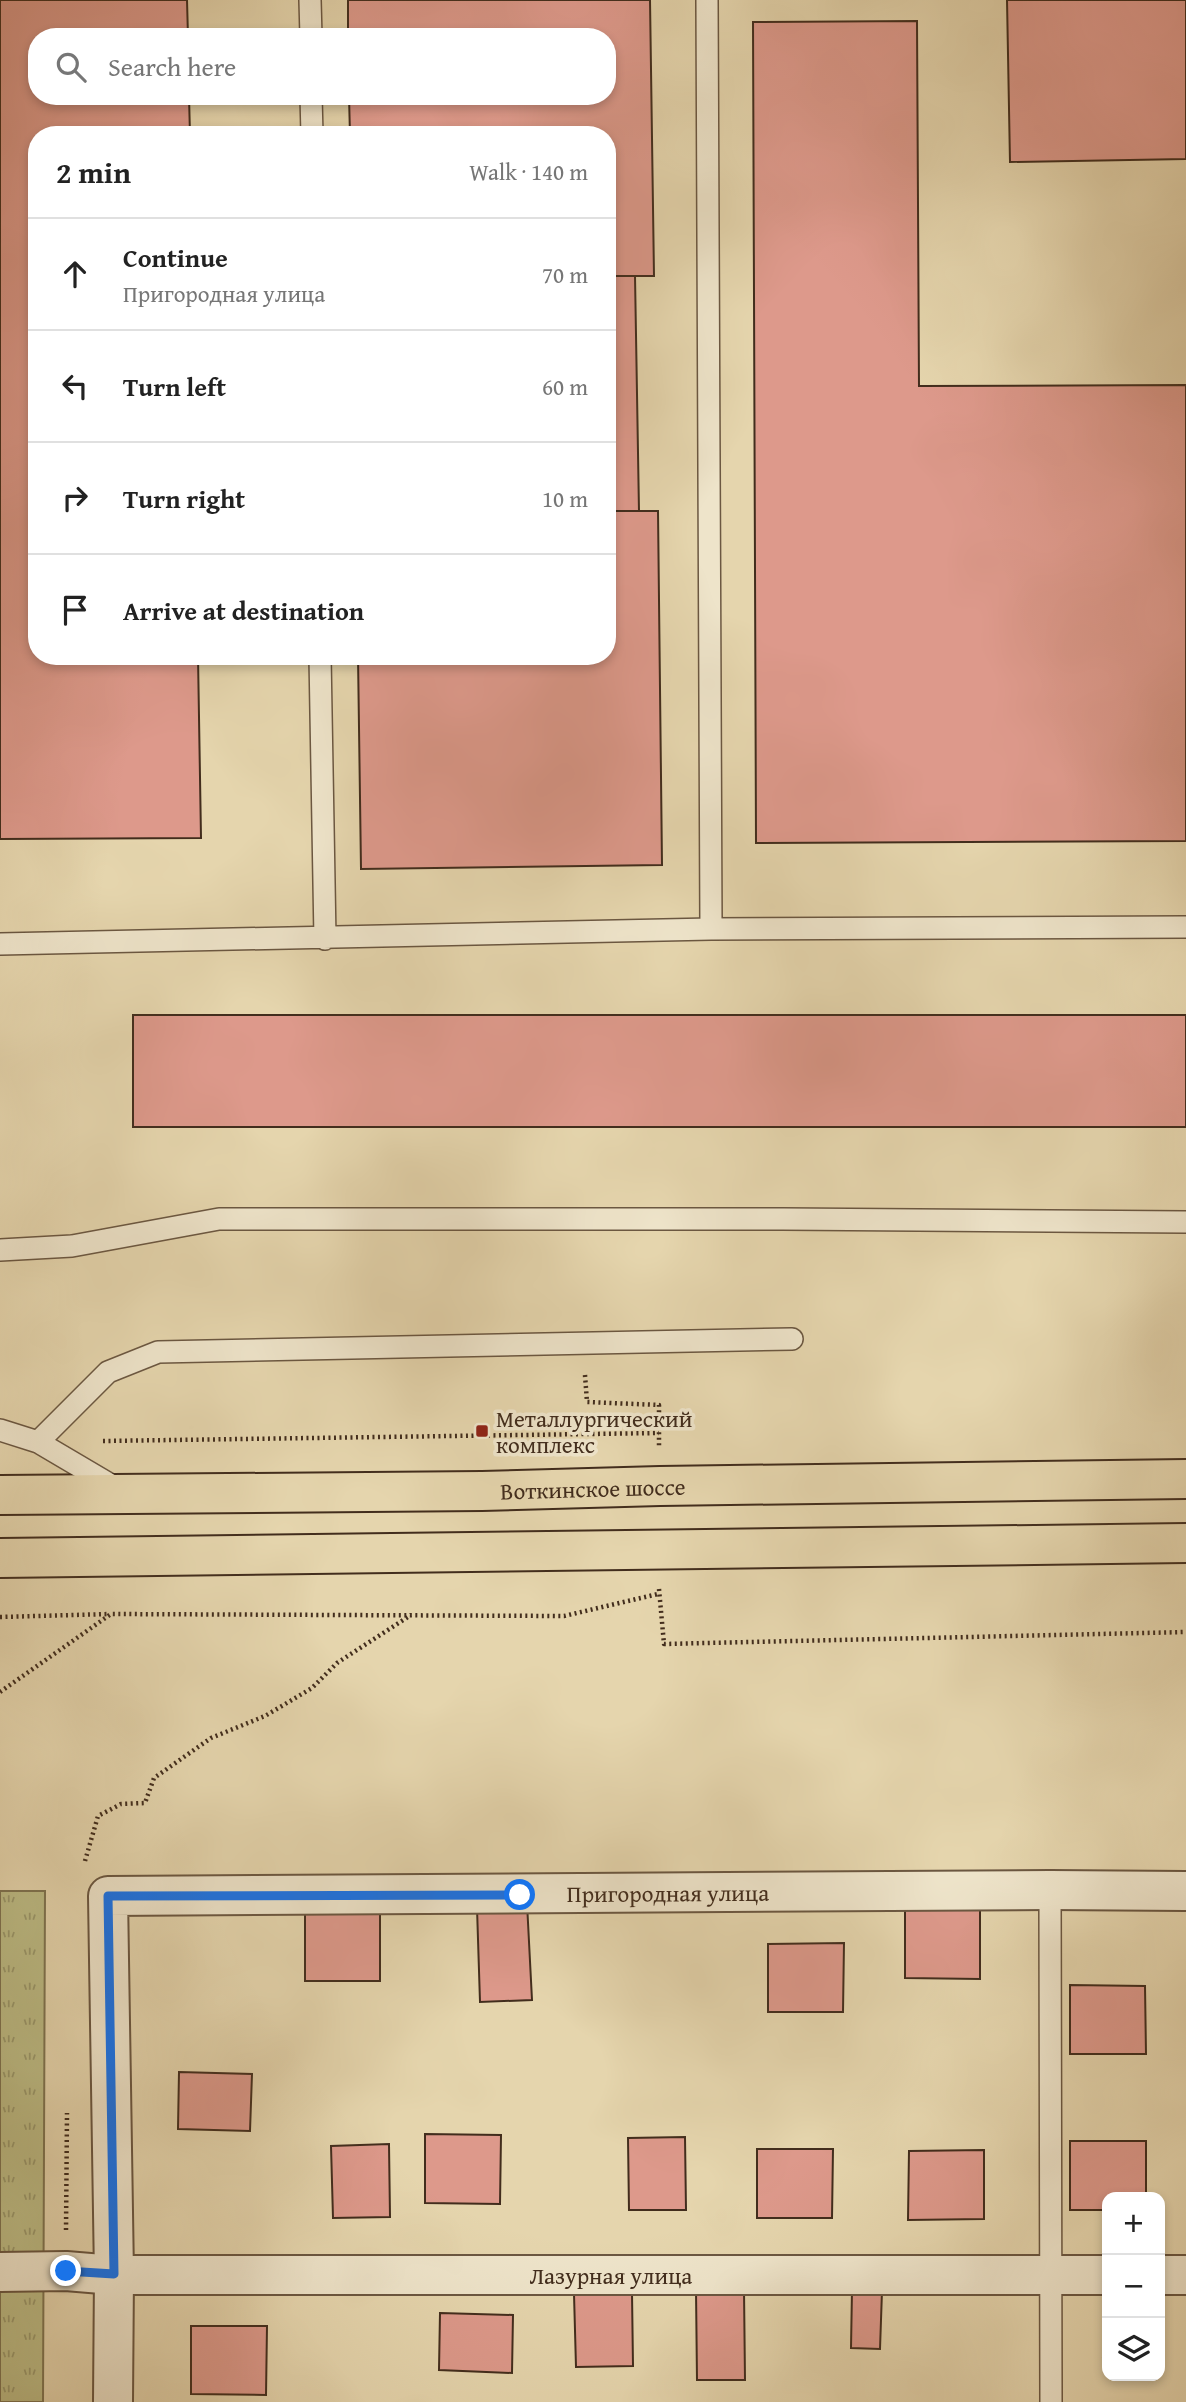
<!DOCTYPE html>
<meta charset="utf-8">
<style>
body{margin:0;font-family:"Gentium Book Plus",serif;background:#f6f6f6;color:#222}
.controls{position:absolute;right:21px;bottom:21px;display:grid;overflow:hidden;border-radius:14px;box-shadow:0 4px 10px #0003}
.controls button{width:63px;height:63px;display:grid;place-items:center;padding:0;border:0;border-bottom:2px solid #e0e0e0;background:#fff;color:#222;font:35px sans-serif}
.stop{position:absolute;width:21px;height:21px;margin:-16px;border:5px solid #1a73e8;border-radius:50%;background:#fff}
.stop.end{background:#1a73e8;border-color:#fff;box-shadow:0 2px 7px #0008}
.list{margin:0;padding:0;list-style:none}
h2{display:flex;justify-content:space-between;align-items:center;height:91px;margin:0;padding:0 28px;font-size:30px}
h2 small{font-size:23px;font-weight:400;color:#767676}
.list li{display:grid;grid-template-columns:46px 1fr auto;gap:21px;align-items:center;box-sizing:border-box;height:112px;padding:0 28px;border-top:2px solid #e0e0e0}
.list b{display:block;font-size:26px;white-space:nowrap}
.list p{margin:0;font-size:23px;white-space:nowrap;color:#767676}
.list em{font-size:23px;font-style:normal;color:#767676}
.icon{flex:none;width:38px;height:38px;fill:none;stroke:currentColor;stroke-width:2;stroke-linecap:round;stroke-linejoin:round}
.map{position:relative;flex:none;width:1186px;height:2402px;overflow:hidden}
.search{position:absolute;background:#fff;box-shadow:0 4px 10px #0003;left:28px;top:28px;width:588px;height:77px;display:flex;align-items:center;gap:18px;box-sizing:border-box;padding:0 24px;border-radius:28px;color:#767676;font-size:26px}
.panel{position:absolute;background:#fff;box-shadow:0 4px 10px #0003;left:28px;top:126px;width:588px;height:539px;border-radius:28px}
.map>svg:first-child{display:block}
.grass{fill:url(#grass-tufts);stroke:#7f7451;stroke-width:2}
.building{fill:#dd998b;stroke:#422d1d;stroke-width:2}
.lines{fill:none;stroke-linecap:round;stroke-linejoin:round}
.lane-casing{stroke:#6b5741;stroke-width:24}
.street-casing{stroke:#6b5741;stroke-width:42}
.primary-casing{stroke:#422d1d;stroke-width:42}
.path{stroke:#422d1d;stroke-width:4.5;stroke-dasharray:2 3.5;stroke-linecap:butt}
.lane{stroke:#eee4ca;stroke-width:21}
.street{stroke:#eee4ca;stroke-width:38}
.primary{stroke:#e5d5ad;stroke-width:38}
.route{stroke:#1a73e8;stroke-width:9}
.poi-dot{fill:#8f2418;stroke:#eee4ca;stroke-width:2.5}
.labels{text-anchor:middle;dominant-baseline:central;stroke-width:7;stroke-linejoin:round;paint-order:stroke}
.poi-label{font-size:23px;fill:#422d1d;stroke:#eee4ca;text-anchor:start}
.street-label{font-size:23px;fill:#422d1d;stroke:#eee4ca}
</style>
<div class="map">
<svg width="1186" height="2402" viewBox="0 0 1186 2402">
<defs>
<pattern id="grass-tufts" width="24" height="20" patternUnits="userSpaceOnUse" patternTransform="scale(1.75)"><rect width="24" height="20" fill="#bcbb85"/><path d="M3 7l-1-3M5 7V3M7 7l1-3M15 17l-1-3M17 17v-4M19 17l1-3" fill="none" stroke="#9a986c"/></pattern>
</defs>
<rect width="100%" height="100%" fill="#e5d5ad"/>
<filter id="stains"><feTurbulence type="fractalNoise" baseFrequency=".00286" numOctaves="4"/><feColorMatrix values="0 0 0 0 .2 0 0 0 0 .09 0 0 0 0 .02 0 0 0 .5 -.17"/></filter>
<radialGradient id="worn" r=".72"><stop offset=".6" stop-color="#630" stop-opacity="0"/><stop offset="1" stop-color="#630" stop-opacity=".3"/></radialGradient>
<!-- grass -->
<path class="grass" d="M 0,1891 L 45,1891 L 43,2402 L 0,2402 Z"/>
<!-- building -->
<path class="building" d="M 0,0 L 187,0 L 188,37 L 37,37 L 37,96 L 189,96 L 190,135 L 37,135 L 37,656 L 198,656 L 201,838 L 0,839 Z
M 348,0 L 650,0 L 654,276 L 607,276 L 607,135 L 350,135 L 349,96 L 607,96 L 607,37 L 348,37 Z
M 1007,0 L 1186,0 L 1186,159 L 1010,162 Z
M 917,21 L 919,386 L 1186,385 L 1186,841 L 756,843 L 753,22 Z
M 607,276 L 635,276 L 639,511 L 607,511 Z
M 607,511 L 658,511 L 662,865 L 361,869 L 358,656 L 607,656 Z
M 133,1015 L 1186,1015 L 1186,1127 L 133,1127 Z
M 527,1903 L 532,2000 L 480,2002 L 477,1908 Z
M 905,1909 L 980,1910 L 980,1979 L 905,1978 Z
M 305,1912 L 380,1913 L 380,1981 L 305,1981 Z
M 844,1943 L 843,2012 L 768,2012 L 768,1944 Z
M 1070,1985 L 1145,1986 L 1146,2054 L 1070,2054 Z
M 179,2072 L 252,2074 L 250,2131 L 178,2129 Z
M 425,2134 L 501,2135 L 500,2204 L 425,2203 Z
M 685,2137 L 686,2210 L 629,2210 L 628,2138 Z
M 1070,2141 L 1146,2141 L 1146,2197 L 1107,2197 L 1107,2210 L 1070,2210 Z
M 389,2144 L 390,2217 L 333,2218 L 331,2146 Z
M 757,2149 L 833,2149 L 832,2218 L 757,2218 Z
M 984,2150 L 984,2219 L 908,2220 L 909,2151 Z
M 696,2290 L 744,2290 L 745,2380 L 697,2380 Z
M 852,2290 L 882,2291 L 880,2349 L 851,2348 Z
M 632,2293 L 633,2366 L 576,2367 L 574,2294 Z
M 1105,2297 L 1107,2297 L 1107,2357 L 1103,2357 Z
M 440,2313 L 513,2315 L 512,2373 L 439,2370 Z
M 191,2326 L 267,2326 L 266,2395 L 191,2394 Z"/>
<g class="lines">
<defs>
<path id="lane" d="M 310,0 L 311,37
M 707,0 L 711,929
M 311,96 L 312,135
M 320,656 L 325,939
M 0,944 L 711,929 L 1186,927
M 0,1250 L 72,1246 L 219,1219 L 783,1219 L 1186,1222
M 0,1430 L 38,1442 L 116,1488
M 38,1442 L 108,1372 L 158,1352 L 792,1339
M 1050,1890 L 1051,2402"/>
<g id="street">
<path id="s1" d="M 0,2272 L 66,2271 L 114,2275 L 1107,2275"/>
<path d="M 1160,2275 L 1186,2275"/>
<path id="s2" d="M 113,2402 L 114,2275 L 108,1896 L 1050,1890 L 1186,1891"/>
</g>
<g id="primary">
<path id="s3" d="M 0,1495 L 482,1491 L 660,1486 L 1186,1479"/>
<path d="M 0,1558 L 1186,1543"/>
</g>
</defs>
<!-- lane casing -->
<use href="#lane" class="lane-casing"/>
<!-- street casing -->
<use href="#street" class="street-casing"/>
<!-- primary casing -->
<use href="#primary" class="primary-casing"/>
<!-- path -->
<path class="path" d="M 585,1375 L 587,1402 L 659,1405 L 659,1447
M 103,1441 L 659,1433
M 659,1589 L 664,1644 L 1186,1632
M 0,1617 L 110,1614
M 0,1692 L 111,1614 L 564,1616 L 658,1594
M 85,1861 L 98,1816 L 121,1804 L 145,1803 L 154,1778 L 211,1738 L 265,1716 L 312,1688 L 337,1663 L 411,1615
M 66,2230 L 67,2113"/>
<!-- lane -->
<use href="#lane" class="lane"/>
<!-- street -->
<use href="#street" class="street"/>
<!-- primary -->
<use href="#primary" class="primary"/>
</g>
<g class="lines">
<!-- route -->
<path class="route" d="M 66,2271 L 114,2274 L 108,1896 L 520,1895"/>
</g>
<!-- markers -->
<rect class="poi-dot" x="475" y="1424" width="14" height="14" rx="3.5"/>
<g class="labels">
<!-- poi labels -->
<g class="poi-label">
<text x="496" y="1418">Металлургический<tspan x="496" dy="26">комплекс</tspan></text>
</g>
<!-- street labels -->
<g class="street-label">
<text stroke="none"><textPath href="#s3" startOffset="593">Воткинское шоссе</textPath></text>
<text stroke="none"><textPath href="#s2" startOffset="1066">Пригородная улица</textPath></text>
<text stroke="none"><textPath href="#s1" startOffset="611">Лазурная улица</textPath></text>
</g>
</g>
<rect width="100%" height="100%" filter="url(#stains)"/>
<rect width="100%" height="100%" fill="url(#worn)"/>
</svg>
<div class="controls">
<button>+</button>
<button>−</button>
<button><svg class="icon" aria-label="layers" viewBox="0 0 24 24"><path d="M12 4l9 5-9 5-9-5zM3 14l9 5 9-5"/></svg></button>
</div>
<div class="stop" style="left:520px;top:1895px"></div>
<div class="stop end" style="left:66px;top:2271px"></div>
<div class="search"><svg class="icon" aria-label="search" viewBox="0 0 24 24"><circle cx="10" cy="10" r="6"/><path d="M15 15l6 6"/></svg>Search here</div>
<section class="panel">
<h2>2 min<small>Walk · 140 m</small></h2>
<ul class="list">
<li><svg class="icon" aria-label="ahead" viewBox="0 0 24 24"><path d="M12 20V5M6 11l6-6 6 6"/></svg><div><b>Continue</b><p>Пригородная улица</p></div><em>70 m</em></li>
<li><svg class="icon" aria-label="left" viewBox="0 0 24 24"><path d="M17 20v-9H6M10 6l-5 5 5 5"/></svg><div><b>Turn left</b></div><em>60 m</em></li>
<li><svg class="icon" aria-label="right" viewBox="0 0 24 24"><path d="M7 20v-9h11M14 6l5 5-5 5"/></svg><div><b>Turn right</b></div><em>10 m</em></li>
<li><svg class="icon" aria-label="arrive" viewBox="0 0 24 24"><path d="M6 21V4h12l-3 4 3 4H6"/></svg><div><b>Arrive at destination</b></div></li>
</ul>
</section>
</div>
